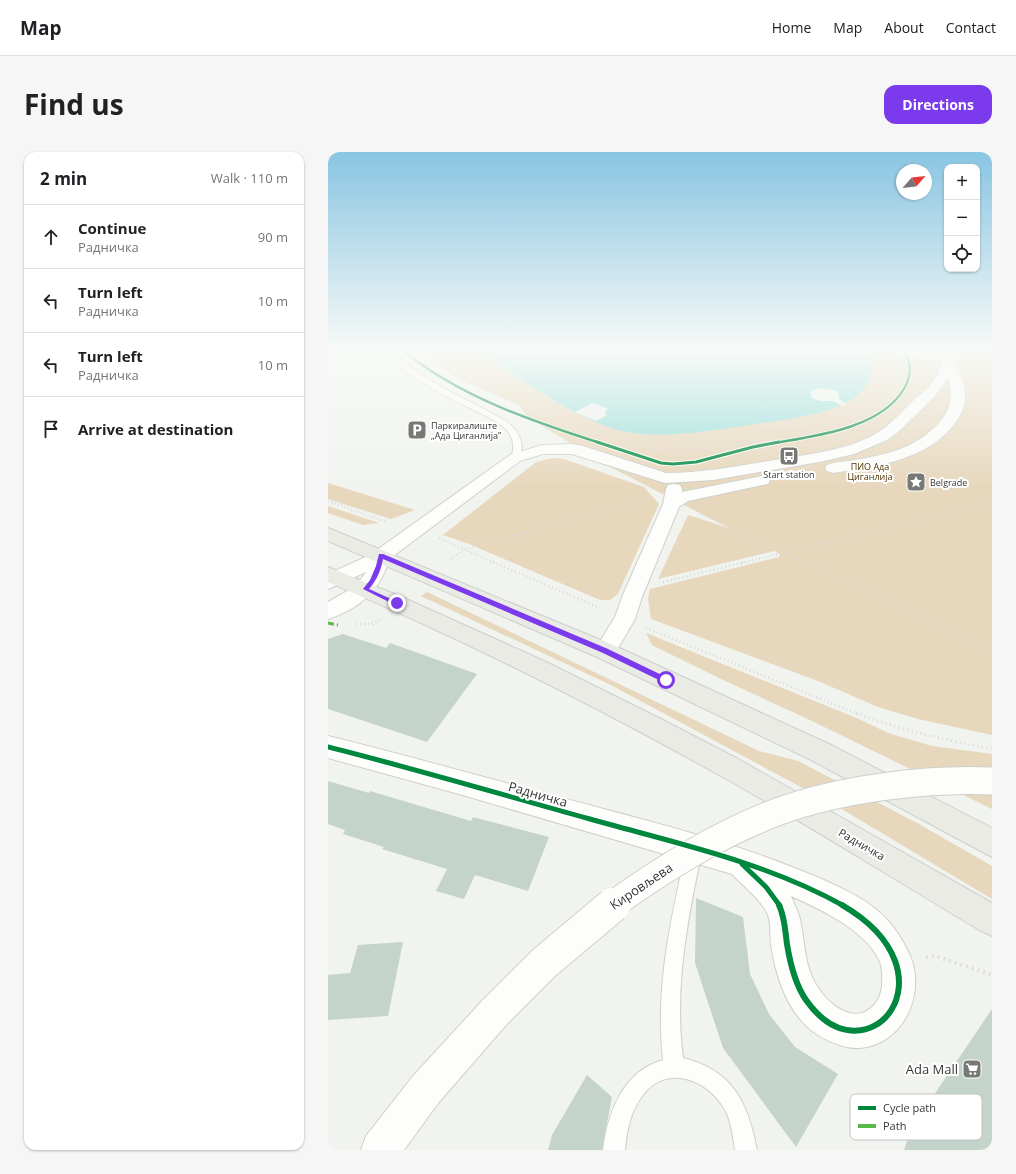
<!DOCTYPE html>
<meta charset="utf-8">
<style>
body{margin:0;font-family:"Open Sans",sans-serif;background:#f6f6f6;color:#202124}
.controls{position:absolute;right:12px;top:12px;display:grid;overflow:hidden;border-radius:8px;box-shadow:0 1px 3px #0004}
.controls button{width:36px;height:36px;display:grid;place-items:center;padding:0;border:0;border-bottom:1px solid #e0e0e0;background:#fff;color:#202124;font:20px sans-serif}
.compass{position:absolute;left:568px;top:12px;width:36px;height:36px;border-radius:50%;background:#fff;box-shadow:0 1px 3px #0004;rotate:63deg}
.stop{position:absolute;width:12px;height:12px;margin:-9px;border:3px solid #7c3aed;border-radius:50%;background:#fff}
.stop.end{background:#7c3aed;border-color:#fff;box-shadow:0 1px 4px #0008}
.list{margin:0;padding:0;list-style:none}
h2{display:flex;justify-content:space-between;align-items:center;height:52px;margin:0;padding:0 16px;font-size:17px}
h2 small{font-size:13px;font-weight:400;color:#757577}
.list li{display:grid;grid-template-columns:26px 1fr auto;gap:12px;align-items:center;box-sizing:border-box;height:64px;padding:0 16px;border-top:1px solid #e0e0e0}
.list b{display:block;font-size:15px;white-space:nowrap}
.list p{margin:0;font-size:13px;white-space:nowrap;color:#757577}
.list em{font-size:13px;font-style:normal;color:#757577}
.icon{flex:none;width:22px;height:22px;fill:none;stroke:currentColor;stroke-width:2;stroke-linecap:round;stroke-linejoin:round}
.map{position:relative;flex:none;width:664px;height:998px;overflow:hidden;border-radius:12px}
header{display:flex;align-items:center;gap:24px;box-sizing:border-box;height:56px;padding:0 20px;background:#fff;border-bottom:1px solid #e0e0e0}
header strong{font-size:19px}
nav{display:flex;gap:22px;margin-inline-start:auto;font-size:14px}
.intro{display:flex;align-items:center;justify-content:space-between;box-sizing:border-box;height:96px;padding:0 24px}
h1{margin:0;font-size:28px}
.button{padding:10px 18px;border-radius:12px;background:#7c3aed;color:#fff;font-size:14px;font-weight:700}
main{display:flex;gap:24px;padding:0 24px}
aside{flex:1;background:#fff;border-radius:12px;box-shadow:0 1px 3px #0004}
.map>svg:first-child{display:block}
.green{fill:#e7d7bc}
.water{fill:#9bdfda}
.pier{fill:#f0f3ee}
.building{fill:#c5d4cb}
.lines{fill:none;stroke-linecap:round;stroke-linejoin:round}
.service-casing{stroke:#ced0cc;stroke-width:2}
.minor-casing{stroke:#ced0cc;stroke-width:2}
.tertiary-casing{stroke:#ced0cc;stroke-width:2}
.secondary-casing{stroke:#ced0cc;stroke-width:2}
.primary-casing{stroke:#cdcfcc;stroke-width:2}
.path-far4{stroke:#dadada;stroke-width:1.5;stroke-dasharray:0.5 2;stroke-linecap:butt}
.path-far3{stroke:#dadada;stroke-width:2;stroke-dasharray:1 2.5;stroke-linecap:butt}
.path-far2{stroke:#dadada;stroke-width:2.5;stroke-dasharray:1 3;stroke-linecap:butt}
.path-far1{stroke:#dadada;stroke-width:3;stroke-dasharray:1 3.5;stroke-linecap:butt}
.path{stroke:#dadada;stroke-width:4;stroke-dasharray:1.5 4.5;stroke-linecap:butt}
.service{fill:#fdfdfc;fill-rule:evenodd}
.minor{fill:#fdfdfc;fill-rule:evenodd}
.tertiary{fill:#fdfdfc;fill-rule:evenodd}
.secondary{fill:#fdfdfc;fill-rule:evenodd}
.primary{fill:#ebebe6;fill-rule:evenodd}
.secondary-bridge-far1-casing{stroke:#ced0cc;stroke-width:29;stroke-linecap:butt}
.secondary-bridge-casing{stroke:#ced0cc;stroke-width:36;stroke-linecap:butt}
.secondary-bridge-far1{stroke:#fdfdfc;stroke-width:27}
.secondary-bridge{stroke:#fdfdfc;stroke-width:34}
.quiet{stroke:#58b947;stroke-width:3;stroke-dasharray:6 3;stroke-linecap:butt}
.cycleway-far3-casing{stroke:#fff;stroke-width:4}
.cycleway-far2-casing{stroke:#fff;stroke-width:5}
.cycleway-far1-casing{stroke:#fff;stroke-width:8}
.cycleway-casing{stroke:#fff;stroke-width:9}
.cycleway-far3{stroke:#00873e;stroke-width:2.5}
.cycleway-far2{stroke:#00873e;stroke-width:3}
.cycleway-far1{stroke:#00873e;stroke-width:5}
.cycleway{stroke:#00873e;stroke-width:6}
.route{fill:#7c3aed}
.labels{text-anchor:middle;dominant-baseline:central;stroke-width:4;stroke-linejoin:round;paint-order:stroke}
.far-poi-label{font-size:9px;fill:#353734;stroke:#fff;text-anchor:start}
.far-park-label{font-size:9px;fill:#4d3100;stroke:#fff}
.street-label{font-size:11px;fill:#353734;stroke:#fff}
.near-street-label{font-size:13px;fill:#353734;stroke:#fff}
.near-poi-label{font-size:13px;fill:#353734;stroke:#fff;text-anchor:end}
.key{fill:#fff;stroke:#c2c3c2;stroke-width:1}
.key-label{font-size:11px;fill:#353734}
</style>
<header>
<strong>Map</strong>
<nav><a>Home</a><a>Map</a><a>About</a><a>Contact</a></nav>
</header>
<div class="intro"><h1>Find us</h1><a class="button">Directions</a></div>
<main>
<aside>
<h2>2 min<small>Walk · 110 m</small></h2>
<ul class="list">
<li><svg class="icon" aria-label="ahead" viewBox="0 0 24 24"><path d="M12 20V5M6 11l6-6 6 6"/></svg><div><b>Continue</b><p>Радничка</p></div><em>90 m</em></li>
<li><svg class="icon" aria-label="left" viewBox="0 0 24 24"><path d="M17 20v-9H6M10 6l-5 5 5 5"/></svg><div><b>Turn left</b><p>Радничка</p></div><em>10 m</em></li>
<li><svg class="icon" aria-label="left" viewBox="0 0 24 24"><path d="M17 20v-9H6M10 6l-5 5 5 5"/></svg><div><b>Turn left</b><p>Радничка</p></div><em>10 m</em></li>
<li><svg class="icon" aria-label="arrive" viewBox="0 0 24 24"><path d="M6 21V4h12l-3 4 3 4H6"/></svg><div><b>Arrive at destination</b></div></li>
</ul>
</aside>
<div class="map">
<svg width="664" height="998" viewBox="0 0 664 998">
<rect width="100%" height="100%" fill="#f0f3ee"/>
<!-- green -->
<path class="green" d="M 86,197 L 664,197 L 664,583 L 590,567 L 550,555 L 490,529 L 323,467 L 320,447 L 322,437 L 451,405 L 452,402 L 446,399 L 330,427 L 360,363 L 401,376 L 284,316 L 199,265 L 191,253 L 136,229 L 106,212 Z
M 225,306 L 236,307 L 316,335 L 331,352 L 290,442 L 282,448 L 272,448 L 141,392 L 115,383 L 208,310 Z
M 0,331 L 87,358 L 63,367 L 0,347 Z
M 0,354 L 51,371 L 35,373 L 0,361 Z
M 99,440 L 431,599 L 470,609 L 589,671 L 664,714 L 664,747 L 512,656 L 281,532 L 93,444 Z
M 318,481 L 531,567 L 560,581 L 604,594 L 664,602 L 664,657 L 482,568 L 393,527 L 334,498 L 324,493 Z"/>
<!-- water -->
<path class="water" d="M 151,197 L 545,197 C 548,215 542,237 525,247 C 496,264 461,267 428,272 C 386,278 341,287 299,280 C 257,273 184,224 151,197 Z"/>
<!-- pier -->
<path class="pier" d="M 491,236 L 505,238 L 510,240 L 511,247 L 519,252 L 514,254 L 505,249 L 492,249 L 484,246 L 482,240 Z
M 265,251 L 280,257 L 276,260 L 279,263 L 268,269 L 247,260 Z"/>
<!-- building -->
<path class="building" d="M 15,482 L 58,496 L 62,491 L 149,522 L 99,590 L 0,557 L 0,487 Z
M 0,629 L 41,641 L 42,639 L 143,669 L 145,665 L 221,685 L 200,739 L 147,723 L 136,747 L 108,739 L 119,717 L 54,697 L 56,695 L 15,682 L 17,678 L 0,672 Z
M 368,746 L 415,765 L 422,822 L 441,862 L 467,895 L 510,922 L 468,995 L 395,896 L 367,811 Z
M 75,790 L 60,864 L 0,868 L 0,823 L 22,821 L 30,793 Z
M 664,857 L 664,998 L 576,998 L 583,977 Z
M 259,923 L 284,945 L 274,998 L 220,998 L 224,983 Z"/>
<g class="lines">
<defs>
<path id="service" d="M 54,197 L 60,197 C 96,229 132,244 173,266 C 188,275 200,290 190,308 L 184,308 L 183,306 C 189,289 182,278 167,269 C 129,248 83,232 54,197 Z
M 554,197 L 620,205 L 623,207 L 620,209 L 552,200 L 551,199 Z
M 365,695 L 371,697 L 373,703 C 359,771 346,836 355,906 C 405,918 420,951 429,998 L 407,998 C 405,986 404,973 399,962 C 384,929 340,910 315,943 C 302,960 299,978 297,998 L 275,998 C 280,960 295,919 335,908 C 327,837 342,772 357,703 L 359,697 Z"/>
<path id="minor" d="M 620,201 L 624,202 L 626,205 C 631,219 638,234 637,249 C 636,258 631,265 627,271 C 599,309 548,314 505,321 L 499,319 L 497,316 L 499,313 L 505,311 C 541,306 579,302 606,276 C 622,261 626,248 620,226 L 608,243 L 569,281 L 559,288 L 526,302 L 491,310 L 385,328 L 337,331 L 244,302 L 215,302 L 192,309 L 60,408 L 53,410 L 46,408 L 44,404 L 46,400 L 182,303 L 214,293 L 244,292 L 255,294 L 338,321 C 375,321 411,314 447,308 C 481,302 519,299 549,281 C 563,273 573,260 585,249 C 600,236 613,225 614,205 L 616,202 Z
M 434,324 L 440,326 L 442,329 L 440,332 L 360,349 L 351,355 L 314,445 L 307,467 L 285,505 L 277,508 L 269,505 L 266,499 L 287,465 L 294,445 L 335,352 L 338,337 L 340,333 L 346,332 L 352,333 L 354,337 L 354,340 Z
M 0,584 C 89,606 176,631 265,654 C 334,673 403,690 469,717 C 494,727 519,737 541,752 C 561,766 573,783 583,806 C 597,844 575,892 532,896 C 518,897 501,890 490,883 C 460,864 448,825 443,793 C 442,783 443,772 440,763 C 433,747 415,734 404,722 L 131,642 L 0,606 ZM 463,744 C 492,757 539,779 552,810 C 555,818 554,826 554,834 C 553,843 550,849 544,855 C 525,873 499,851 489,834 C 476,814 477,790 472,767 C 470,759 466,752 463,744 Z"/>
<path id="tertiary" d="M 53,398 L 60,400 L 62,404 C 54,437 32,457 0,467 L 0,450 L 28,434 L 38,420 L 0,437 L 0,422 Z"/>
<path id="secondary" d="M 167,843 L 179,848 L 184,860 L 179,872 L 111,950 L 76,998 L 33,998 L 38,984 L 85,924 L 155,848 Z"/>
<path id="primary" d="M 0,376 L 285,493 L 501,592 L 664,676 L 664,705 L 483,608 L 269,505 L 0,389 Z
M 0,415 L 76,446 L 216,509 L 331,566 L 410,607 L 664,751 L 664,784 L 653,779 C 566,727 479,672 391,623 C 264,552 134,487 0,430 Z"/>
</defs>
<!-- service casing -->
<use href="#service" class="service-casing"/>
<!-- minor casing -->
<use href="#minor" class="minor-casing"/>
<!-- tertiary casing -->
<use href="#tertiary" class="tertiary-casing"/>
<!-- secondary casing -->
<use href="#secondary" class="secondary-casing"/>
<!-- primary casing -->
<use href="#primary" class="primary-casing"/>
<!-- path-far4 -->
<path class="path-far4" d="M 86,197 L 100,207
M 149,197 L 178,219 L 260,269 L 303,284 L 352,291
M 647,197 L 664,223
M 662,197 L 664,197
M 137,229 C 194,254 248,276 308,291
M 414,291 C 455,285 495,280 533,263 C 542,260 553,256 561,249 C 571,241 573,228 575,216"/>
<!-- path-far3 -->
<path class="path-far3" d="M 304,290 L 330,297 L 365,298 L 421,290
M 345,290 L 378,295
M 356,305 L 364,298
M 0,349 L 59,370
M 371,361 L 480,411
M 111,386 L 167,411
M 123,407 L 137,397 L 323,346
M 414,411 L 664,349"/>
<!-- path-far2 -->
<path class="path-far2" d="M 165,410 L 272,456
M 478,410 L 664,503
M 335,430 L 418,410
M 28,472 L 44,472 L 52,468
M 318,476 L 530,562"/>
<!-- path-far1 -->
<path class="path-far1" d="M 528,561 C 572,578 618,588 664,597"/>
<!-- path -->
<path class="path" d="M 598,805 L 607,804 L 664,823"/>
<!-- service -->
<use href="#service" class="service"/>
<!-- minor -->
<use href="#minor" class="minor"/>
<!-- tertiary -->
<use href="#tertiary" class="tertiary"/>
<!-- secondary -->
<use href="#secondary" class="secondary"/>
<!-- primary -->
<use href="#primary" class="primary"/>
<defs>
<path id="secondary-bridge-far1" d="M 283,754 C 335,717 389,683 449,660 C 511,637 598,626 664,629"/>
<path id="secondary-bridge" d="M 167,860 L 216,811 L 285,753"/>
</defs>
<!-- secondary-bridge-far1 casing -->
<use href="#secondary-bridge-far1" class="secondary-bridge-far1-casing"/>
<!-- secondary-bridge casing -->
<use href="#secondary-bridge" class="secondary-bridge-casing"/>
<!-- secondary-bridge-far1 -->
<use href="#secondary-bridge-far1" class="secondary-bridge-far1"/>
<!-- secondary-bridge -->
<use href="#secondary-bridge" class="secondary-bridge"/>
<!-- quiet -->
<path class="quiet" d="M 0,471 L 10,473"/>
<defs>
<path id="cycleway-far3" d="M 73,197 C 130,244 203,269 272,291
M 446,291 C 488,284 555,276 577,235 C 584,222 583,209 575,197"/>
<path id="cycleway-far2" d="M 269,290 L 333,311 L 345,312 L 368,310 L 425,295 L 451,290"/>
<path id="cycleway-far1" d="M 0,595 C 88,617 175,643 262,667 C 347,691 438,710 516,754
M 414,712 L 438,735 L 452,754"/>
<path id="cycleway" d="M 451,753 C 457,766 457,778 459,792 C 462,811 467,832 478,848 C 538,933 633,822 514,753"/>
</defs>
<!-- cycleway-far3 casing -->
<use href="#cycleway-far3" class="cycleway-far3-casing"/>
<!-- cycleway-far2 casing -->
<use href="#cycleway-far2" class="cycleway-far2-casing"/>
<!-- cycleway-far1 casing -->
<use href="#cycleway-far1" class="cycleway-far1-casing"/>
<!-- cycleway casing -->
<use href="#cycleway" class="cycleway-casing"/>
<!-- cycleway-far3 -->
<use href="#cycleway-far3" class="cycleway-far3"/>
<!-- cycleway-far2 -->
<use href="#cycleway-far2" class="cycleway-far2"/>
<!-- cycleway-far1 -->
<use href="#cycleway-far1" class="cycleway-far1"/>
<!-- cycleway -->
<use href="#cycleway" class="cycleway"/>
</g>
<!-- sky -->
<linearGradient id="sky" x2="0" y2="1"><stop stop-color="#89c5e2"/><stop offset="0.59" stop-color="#f8faf7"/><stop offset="1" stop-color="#f8faf7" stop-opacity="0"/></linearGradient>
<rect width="664" height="336" fill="url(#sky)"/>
<!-- route -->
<path class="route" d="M 51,402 L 55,402 L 280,497 L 340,526 L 341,528 L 338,531 L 335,530 L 275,501 L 55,407 C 53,418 49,428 41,437 L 72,451 L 71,453 L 67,453 L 35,437 L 42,428 L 48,414 Z"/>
<!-- icons -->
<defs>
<symbol id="parking-square" viewBox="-11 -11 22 22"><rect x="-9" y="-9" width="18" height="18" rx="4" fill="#767975" stroke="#fff"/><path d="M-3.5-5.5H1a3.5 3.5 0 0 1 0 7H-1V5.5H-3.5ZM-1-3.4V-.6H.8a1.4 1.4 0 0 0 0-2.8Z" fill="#fff"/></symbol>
<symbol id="bus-square" viewBox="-11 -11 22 22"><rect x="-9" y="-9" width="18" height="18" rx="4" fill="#767975" stroke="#fff"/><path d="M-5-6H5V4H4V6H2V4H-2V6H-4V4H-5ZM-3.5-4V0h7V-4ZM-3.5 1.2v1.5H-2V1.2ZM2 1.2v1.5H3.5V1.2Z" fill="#fff"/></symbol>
<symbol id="sight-square" viewBox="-11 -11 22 22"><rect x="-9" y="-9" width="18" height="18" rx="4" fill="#767975" stroke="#fff"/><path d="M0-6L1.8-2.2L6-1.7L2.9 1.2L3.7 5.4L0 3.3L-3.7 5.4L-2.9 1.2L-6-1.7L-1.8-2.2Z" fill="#fff"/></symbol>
<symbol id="supermarket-square" viewBox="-11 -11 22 22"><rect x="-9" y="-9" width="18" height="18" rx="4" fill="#767975" stroke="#fff"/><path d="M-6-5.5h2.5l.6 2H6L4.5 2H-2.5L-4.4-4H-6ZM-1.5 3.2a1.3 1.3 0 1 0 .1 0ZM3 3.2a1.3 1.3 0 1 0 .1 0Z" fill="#fff"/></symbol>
</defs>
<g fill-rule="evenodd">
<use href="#parking-square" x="78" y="267" width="22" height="22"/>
<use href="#bus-square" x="450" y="293" width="22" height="22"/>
<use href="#sight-square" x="577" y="319" width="22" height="22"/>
<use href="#supermarket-square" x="633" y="906" width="22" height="22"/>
</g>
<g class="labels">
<!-- far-poi labels -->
<g class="far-poi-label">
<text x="103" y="273">Паркиралиште<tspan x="103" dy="10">„Ада Циганлија”</tspan></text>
<text x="461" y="322" text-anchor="middle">Start station</text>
<text x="602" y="330">Belgrade</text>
</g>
<!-- far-park labels -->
<g class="far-park-label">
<text x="542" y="314">ПИО Ада<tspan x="542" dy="10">Циганлија</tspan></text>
</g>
<!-- street labels -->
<g class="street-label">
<text transform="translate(534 692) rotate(30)">Радничка</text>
</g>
<!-- near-street labels -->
<g class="near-street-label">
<text transform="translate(210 642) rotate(16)">Радничка</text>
<text transform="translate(313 734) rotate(-34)">Кировљева</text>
</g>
<!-- near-poi labels -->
<g class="near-poi-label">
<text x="630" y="917">Ada Mall</text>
</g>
</g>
<!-- legend -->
<rect x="522" y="942" width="132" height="46" rx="6" class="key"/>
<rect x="530" y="954" width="18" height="4" fill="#00873e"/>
<rect x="530" y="972" width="18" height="4" fill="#58b947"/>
<g class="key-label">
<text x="555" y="960">Cycle path</text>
<text x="555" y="978">Path</text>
</g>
</svg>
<div class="controls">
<button>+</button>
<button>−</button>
<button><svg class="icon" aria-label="locate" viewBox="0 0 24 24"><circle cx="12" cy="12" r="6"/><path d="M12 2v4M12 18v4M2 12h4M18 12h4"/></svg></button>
</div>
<svg class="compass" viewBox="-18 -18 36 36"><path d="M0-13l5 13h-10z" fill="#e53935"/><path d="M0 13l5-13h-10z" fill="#757577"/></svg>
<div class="stop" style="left:338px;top:528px"></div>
<div class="stop end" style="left:69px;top:451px"></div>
</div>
</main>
